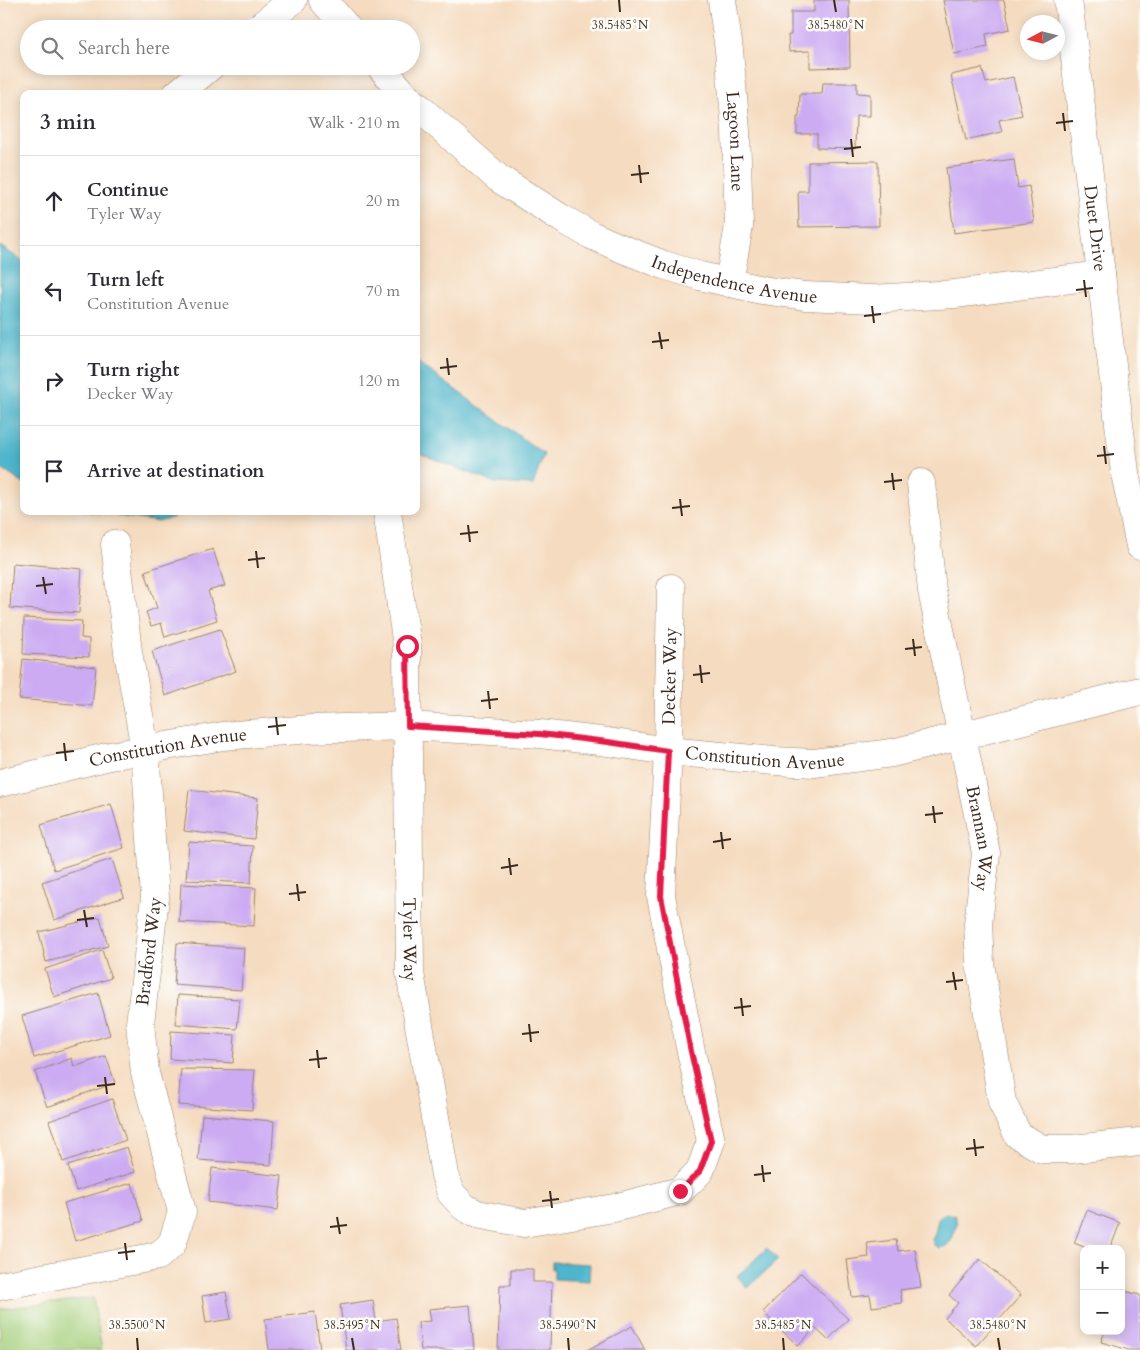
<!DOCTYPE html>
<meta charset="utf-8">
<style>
body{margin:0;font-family:Cardo,serif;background:#f2f2f3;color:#2b2b33}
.controls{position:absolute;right:15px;bottom:15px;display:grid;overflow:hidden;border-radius:10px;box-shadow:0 2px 12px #0003}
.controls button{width:45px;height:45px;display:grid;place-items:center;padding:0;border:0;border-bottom:1px solid #e1e1e2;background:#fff;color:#2b2b33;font:25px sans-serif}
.compass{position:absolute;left:1020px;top:15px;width:45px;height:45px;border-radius:50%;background:#fff;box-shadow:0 2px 12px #0003;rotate:263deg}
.stop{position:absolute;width:15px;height:15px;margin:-11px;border:4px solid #e11d48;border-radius:50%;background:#fff}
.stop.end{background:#e11d48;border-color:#fff;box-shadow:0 1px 5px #0008}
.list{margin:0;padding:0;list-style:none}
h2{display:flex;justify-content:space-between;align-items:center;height:65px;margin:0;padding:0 20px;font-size:21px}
h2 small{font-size:16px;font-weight:400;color:#7c7c81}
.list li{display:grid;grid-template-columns:32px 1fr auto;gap:15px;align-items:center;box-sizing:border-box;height:90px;padding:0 20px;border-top:1px solid #e1e1e2}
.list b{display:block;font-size:19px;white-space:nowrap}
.list p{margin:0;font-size:16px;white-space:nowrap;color:#7c7c81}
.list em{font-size:16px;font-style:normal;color:#7c7c81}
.icon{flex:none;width:28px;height:28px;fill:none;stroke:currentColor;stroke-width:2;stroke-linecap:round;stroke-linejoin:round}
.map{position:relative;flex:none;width:1140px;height:1350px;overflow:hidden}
.search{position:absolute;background:#fff;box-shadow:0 2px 12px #0003;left:20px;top:20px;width:400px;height:55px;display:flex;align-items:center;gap:12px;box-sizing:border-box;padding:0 18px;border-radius:28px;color:#7c7c81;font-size:19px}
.panel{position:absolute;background:#fff;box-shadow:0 2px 12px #0003;left:20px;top:90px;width:400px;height:425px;border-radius:10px}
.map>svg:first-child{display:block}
.green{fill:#a4cf7b;stroke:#707c4c}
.water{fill:#4eb6cc;stroke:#447075}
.building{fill:#ccabf3}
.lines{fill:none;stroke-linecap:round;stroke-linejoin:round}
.minor-casing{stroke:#98826e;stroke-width:29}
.minor{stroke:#fff;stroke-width:28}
.route{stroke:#e11d48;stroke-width:6}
.ticks{fill:none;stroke:#3b2a1e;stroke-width:2}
.labels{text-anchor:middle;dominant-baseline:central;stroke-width:5;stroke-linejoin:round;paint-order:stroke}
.street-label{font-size:18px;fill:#3b2a1e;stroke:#fdfcf7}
.ticks-label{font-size:12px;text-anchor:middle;fill:#3b2a1e;stroke:#fdfcf7;stroke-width:5;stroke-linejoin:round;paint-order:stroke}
</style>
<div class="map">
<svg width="1140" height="1350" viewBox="0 0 1140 1350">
<rect width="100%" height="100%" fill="#fdfcf7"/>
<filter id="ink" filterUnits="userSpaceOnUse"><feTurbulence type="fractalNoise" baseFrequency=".02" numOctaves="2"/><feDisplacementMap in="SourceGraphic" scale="10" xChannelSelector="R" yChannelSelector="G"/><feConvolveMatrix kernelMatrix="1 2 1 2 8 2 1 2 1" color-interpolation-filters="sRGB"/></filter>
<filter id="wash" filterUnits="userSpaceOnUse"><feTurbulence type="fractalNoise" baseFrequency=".0096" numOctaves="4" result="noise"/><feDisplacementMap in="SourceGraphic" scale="20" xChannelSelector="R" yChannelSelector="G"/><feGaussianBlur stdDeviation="1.12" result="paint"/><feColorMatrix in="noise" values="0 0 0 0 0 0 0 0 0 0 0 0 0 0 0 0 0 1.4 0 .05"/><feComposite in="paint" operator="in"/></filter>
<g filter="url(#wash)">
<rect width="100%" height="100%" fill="#f5dbbf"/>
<!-- green -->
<path class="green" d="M 93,1298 L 102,1350 L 0,1350 L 0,1309 Z"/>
<!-- water -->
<path class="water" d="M 0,246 L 24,262 L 24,484 L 0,468 Z
M 416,361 L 544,454 L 533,485 L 495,483 L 416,452 Z
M 83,511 L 192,511 L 159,522 Z
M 946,1213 L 954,1215 L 957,1223 C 954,1234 952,1247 939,1248 L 934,1245 L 932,1239 C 937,1233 936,1224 939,1217 Z
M 767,1248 L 778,1260 L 747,1288 L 737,1276 Z
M 552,1262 L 590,1264 L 589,1281 L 554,1279 L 554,1269 L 552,1269 Z"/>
<g id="blocks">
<!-- building -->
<path class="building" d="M 814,0 L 849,0 L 850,67 L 810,68 L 810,51 L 789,52 L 788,35 L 791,35 L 791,12 L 814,12 Z
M 943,0 L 1004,0 L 1010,29 L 986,34 L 988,47 L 954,54 Z
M 982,68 L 986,83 L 1013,77 L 1022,115 L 999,120 L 1002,132 L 966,140 L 951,75 Z
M 823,83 L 857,83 L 857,93 L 870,94 L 870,116 L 856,116 L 855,149 L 817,148 L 817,134 L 797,134 L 797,117 L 799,117 L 800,94 L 822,94 Z
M 1014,159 L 1018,188 L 1029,186 L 1034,222 L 954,233 L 946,168 Z
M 878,161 L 879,226 L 799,227 L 798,191 L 808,191 L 808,162 Z
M 213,549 L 225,586 L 208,591 L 217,620 L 165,637 L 161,623 L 151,626 L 146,612 L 157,608 L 145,571 Z
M 13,563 L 82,569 L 79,613 L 10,608 Z
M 24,618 L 82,621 L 81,638 L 89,639 L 89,657 L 23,654 Z
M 220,629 L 236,671 L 165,696 L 152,651 Z
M 23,659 L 96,667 L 92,706 L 19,699 Z
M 189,790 L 258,798 L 254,839 L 184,831 Z
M 111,804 L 124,848 L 54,870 L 41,825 Z
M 189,842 L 253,846 L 251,883 L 186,880 Z
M 112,859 L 124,897 L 54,920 L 42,882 Z
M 181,884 L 256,888 L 254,926 L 179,922 Z
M 100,917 L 108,946 L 46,962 L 39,932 Z
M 177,943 L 244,948 L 241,990 L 174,985 Z
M 102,950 L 111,978 L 54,997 L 45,969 Z
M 98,993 L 110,1035 L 34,1058 L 22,1016 Z
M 178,995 L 240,999 L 237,1029 L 176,1024 Z
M 171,1031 L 235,1035 L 233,1063 L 170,1059 Z
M 106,1056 L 115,1083 L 47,1107 L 35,1072 L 72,1058 L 74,1067 Z
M 181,1069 L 255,1070 L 252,1110 L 178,1105 Z
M 112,1099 L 126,1140 L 63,1162 L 49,1121 Z
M 202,1115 L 274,1121 L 271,1165 L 198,1160 Z
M 127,1147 L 135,1172 L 76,1191 L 68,1166 Z
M 212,1168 L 282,1176 L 278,1210 L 208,1202 Z
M 132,1183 L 143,1221 L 75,1241 L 64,1203 Z
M 1087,1210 L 1120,1223 L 1110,1249 L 1089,1249 L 1074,1243 Z
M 896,1240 L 898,1251 L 915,1249 L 921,1287 L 900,1290 L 902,1303 L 872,1307 L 870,1295 L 852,1297 L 847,1260 L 869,1257 L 867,1243 Z
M 980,1259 L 1021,1295 L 976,1346 L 945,1318 L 958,1303 L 949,1295 Z
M 511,1269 L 533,1269 L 533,1282 L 552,1282 L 550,1350 L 498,1350 L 500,1285 L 511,1285 Z
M 801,1273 L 848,1319 L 828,1340 L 815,1328 L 798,1346 L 763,1312 Z
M 1121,1290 L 1140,1295 L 1140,1350 L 1129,1350 L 1101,1342 L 1105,1331 L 1121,1331 Z
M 226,1292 L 231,1319 L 206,1323 L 202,1296 Z
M 373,1300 L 376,1321 L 396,1318 L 401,1350 L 346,1350 L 340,1305 Z
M 470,1305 L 474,1350 L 421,1350 L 418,1322 L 431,1321 L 429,1309 Z
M 315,1312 L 320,1350 L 269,1350 L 265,1319 Z
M 632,1326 L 645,1350 L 587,1350 Z"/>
</g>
</g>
<g filter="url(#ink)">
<use href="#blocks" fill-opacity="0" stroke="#98826e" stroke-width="1"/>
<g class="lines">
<defs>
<g id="minor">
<path d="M 323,0 L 348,29"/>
<path id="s1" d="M 722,0 L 729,50 L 736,131 L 739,226 L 729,283"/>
<path id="s2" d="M 1068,0 L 1125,473 L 1140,546"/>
<path d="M 257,29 L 293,0"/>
<path d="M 380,66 L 404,94"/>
<path d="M 177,94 L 211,66"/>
<path id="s3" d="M 416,105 L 498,178 L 561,218 L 591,235 L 623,249 L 664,265 L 700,276 L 762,290 L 805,296 L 872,299 L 955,294 L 1101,275"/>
<path id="s4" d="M 921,483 L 932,591 L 986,853 L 978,924 L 980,963 L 1002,1102 L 1018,1135 L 1042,1149 L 1072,1149 L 1140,1142"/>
<path id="s5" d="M 387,511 L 407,646 L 410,973 L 445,1175 L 451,1193 L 464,1207 L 477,1214 L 524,1223 L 614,1208 L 680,1191 L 700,1171 L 711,1141 L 690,1047 L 661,896 L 668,751 L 671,588"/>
<path id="s6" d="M 0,783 L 110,756 L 223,736 L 311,729 L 408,726 L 540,734 L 608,742 L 668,751 L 774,761 L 814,763 L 892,753 L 1140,691"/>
<path id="s7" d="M 0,1286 L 158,1256 L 172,1244 L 182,1212 L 145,1073 L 140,1023 L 155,898 L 145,749 L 128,652 L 115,544"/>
</g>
</defs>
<!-- minor casing -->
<use href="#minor" class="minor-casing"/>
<!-- minor -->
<use href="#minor" class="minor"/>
</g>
</g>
<g class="lines" filter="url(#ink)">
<!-- route -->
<path class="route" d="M 407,646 L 408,726 L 540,734 L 608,742 L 668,751 L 661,896 L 690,1047 L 711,1141 L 700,1171 L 680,1191"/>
</g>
<!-- ticks -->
<path class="ticks" d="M 619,0 L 620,12M 834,0 L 836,12M 1063,113 L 1065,131M 1056,123 L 1073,121M 851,139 L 853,157M 844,149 L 861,147M 639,165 L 641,183M 631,175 L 649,173M 1084,280 L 1086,297M 1076,290 L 1093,288M 872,306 L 874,323M 864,316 L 881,314M 659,332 L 662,349M 652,342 L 669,340M 447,358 L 449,375M 440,368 L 457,366M 1104,446 L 1106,464M 1097,456 L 1114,454M 892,473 L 894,490M 884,482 L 902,480M 680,499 L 682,516M 672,508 L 690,506M 468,525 L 470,542M 460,534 L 478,532M 256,551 L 258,568M 248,560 L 265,558M 43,577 L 46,594M 36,586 L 53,584M 913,639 L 915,656M 905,649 L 922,647M 700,665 L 702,683M 693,675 L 710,673M 488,691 L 490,709M 481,701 L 498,699M 276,717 L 278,735M 268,727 L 286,725M 64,743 L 66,761M 56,753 L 74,751M 933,806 L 935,823M 925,815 L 943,813M 721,832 L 723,849M 713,842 L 731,839M 509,858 L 511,875M 501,868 L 518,865M 297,884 L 299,901M 289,894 L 306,892M 84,910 L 87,927M 77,920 L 94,918M 953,972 L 956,990M 946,982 L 963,980M 741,998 L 743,1016M 734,1008 L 751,1006M 529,1024 L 531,1042M 522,1034 L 539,1032M 317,1050 L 319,1068M 309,1060 L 327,1058M 105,1077 L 107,1094M 97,1086 L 115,1084M 974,1139 L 976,1156M 966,1149 L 984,1147M 762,1165 L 764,1182M 754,1175 L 771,1173M 550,1191 L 552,1208M 542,1201 L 559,1199M 337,1217 L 340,1234M 330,1227 L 347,1225M 125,1243 L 127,1260M 118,1253 L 135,1251M 137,1338 L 138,1350M 352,1338 L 354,1350M 568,1338 L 569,1350M 783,1338 L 784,1350M 998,1338 L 1000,1350"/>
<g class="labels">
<!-- street labels -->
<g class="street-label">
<text stroke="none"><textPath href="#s1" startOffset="142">Lagoon Lane</textPath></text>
<text stroke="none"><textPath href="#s2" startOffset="230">Duet Drive</textPath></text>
<text stroke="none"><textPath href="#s3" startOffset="370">Independence Avenue</textPath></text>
<text stroke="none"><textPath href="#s5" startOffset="1459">Decker Way</textPath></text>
<text stroke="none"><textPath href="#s6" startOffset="172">Constitution Avenue</textPath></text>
<text stroke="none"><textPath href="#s6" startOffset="772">Constitution Avenue</textPath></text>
<text stroke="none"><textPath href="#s4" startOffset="361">Brannan Way</textPath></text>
<text stroke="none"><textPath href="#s5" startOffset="430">Tyler Way</textPath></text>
<text stroke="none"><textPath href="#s7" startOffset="479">Bradford Way</textPath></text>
</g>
</g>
<g class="ticks-label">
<text x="620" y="29">38.5485°N</text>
<text x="836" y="29">38.5480°N</text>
<text x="137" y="1329">38.5500°N</text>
<text x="352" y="1329">38.5495°N</text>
<text x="568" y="1329">38.5490°N</text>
<text x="783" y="1329">38.5485°N</text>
<text x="998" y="1329">38.5480°N</text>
</g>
</svg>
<div class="controls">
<button>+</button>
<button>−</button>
</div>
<svg class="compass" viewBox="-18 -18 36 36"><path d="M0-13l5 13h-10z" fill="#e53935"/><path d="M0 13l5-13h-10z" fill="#7c7c81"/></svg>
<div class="stop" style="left:407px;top:646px"></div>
<div class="stop end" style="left:680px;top:1191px"></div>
<div class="search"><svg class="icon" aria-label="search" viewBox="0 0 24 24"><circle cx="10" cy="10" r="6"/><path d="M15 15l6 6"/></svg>Search here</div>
<section class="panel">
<h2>3 min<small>Walk · 210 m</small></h2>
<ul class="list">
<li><svg class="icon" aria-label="ahead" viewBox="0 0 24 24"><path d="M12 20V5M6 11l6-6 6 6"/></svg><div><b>Continue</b><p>Tyler Way</p></div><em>20 m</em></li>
<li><svg class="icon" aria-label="left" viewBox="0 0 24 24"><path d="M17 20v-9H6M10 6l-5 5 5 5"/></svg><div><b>Turn left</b><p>Constitution Avenue</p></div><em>70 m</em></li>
<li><svg class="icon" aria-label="right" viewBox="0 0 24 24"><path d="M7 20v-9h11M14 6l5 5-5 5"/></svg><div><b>Turn right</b><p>Decker Way</p></div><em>120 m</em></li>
<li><svg class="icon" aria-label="arrive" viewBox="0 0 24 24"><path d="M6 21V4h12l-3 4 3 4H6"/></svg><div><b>Arrive at destination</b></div></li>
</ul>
</section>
</div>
